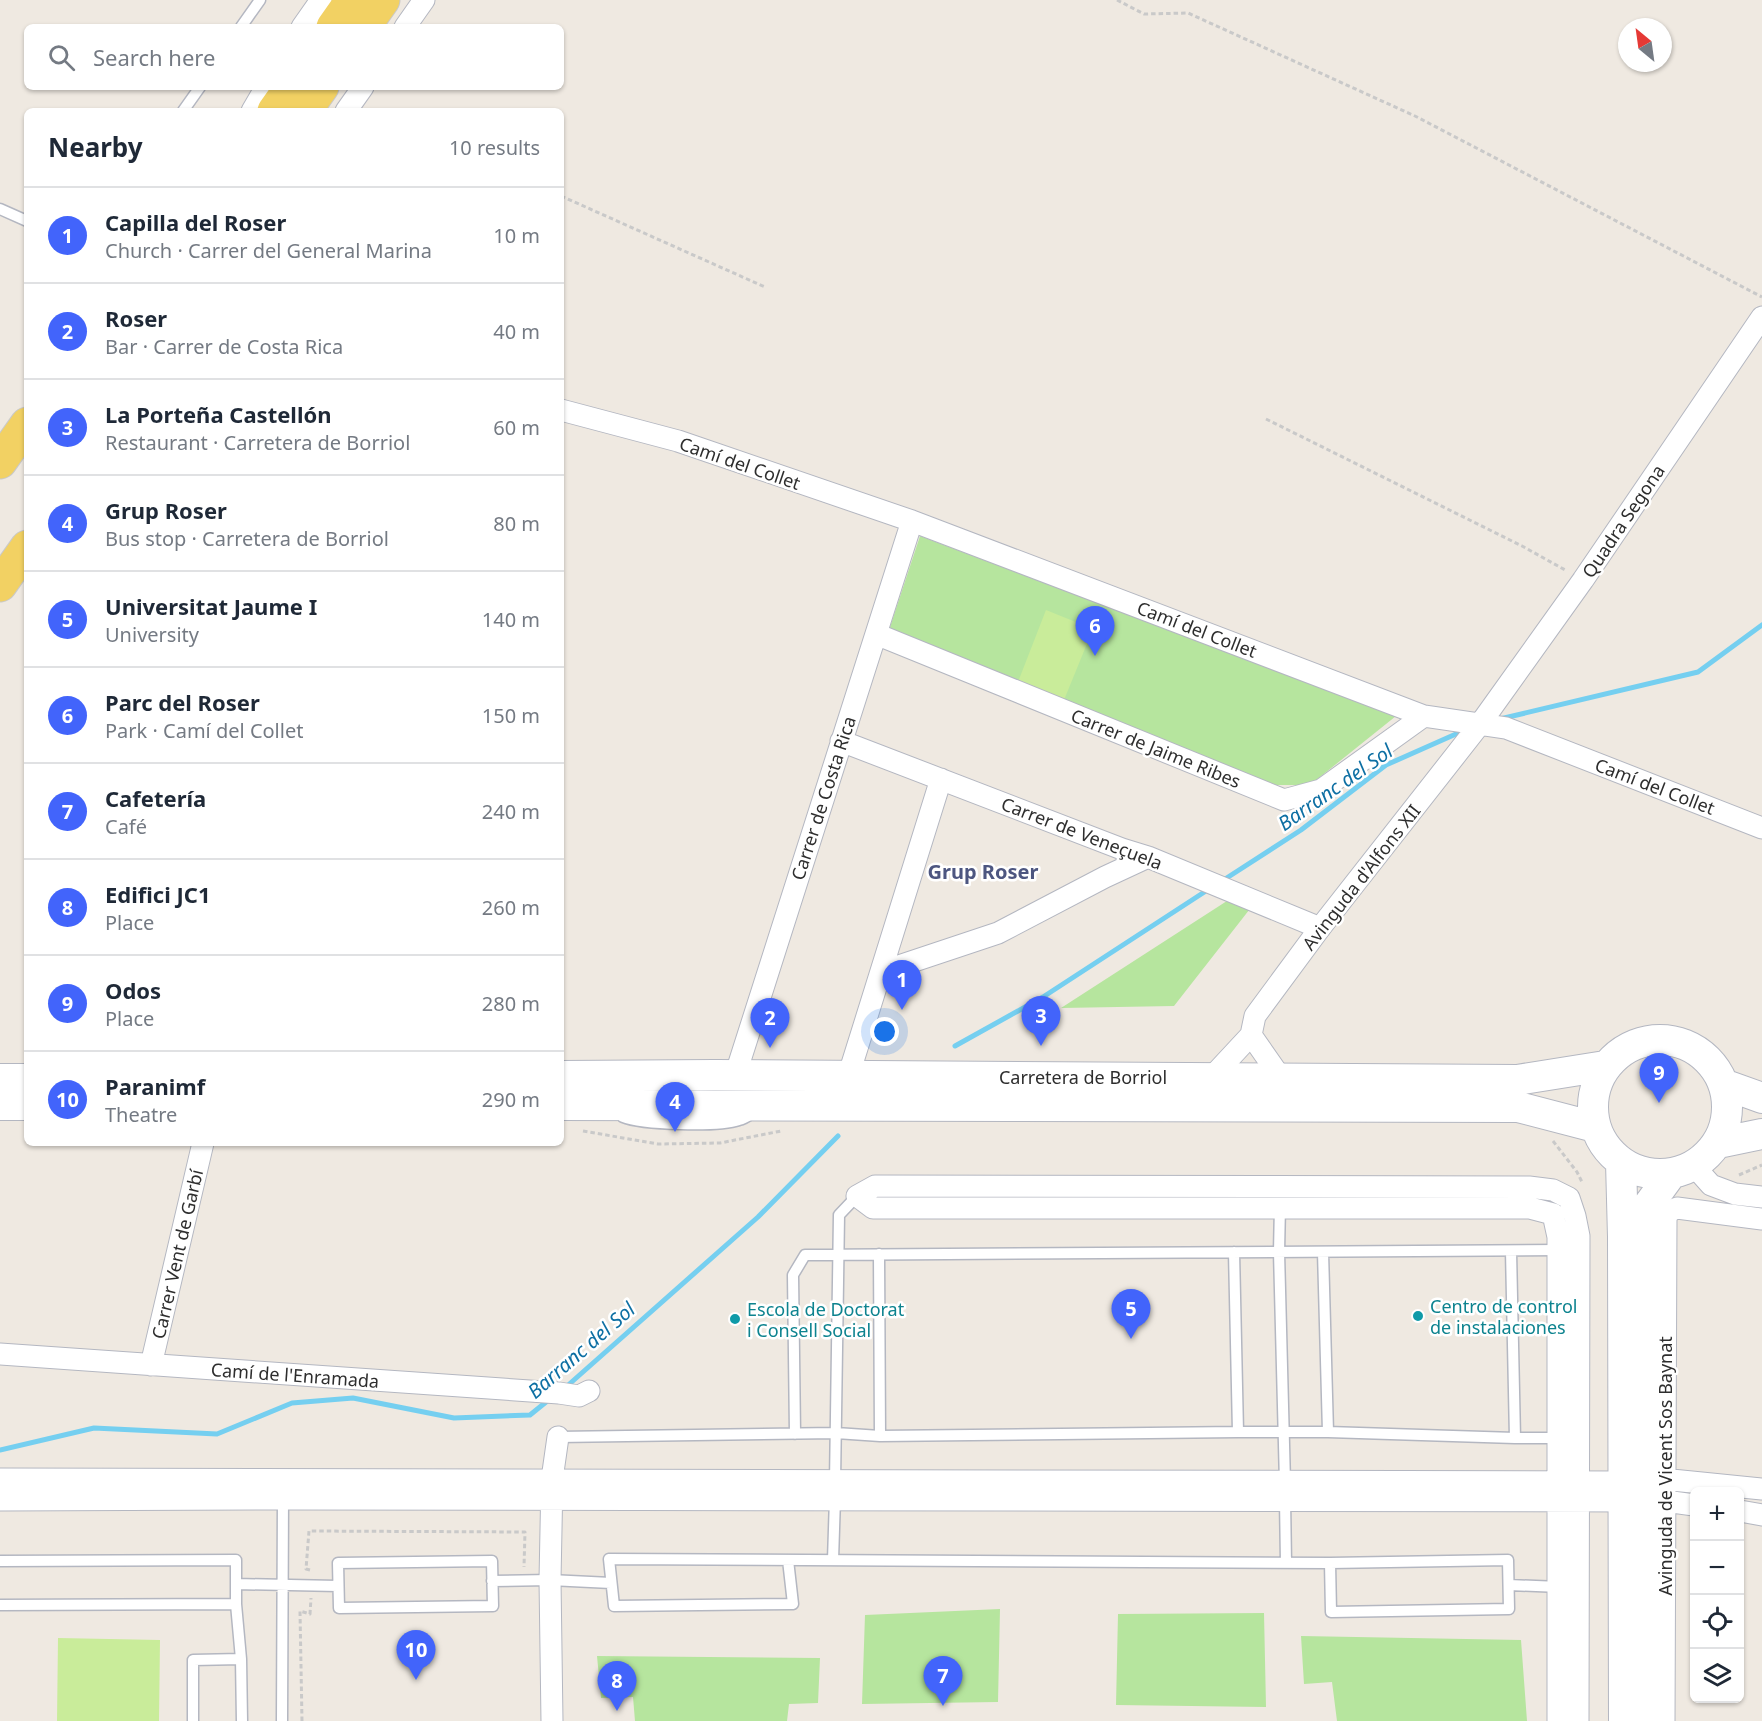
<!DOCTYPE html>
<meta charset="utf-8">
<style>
body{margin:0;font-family:"Noto Sans",sans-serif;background:#f6f6f7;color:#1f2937}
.controls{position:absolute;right:18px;bottom:18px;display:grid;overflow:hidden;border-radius:9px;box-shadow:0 2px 4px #0004}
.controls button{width:54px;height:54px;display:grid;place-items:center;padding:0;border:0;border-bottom:2px solid #e0e1e3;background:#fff;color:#1f2937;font:30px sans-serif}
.compass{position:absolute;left:1618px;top:18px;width:54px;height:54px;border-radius:50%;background:#fff;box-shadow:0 2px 4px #0004;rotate:331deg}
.you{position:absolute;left:885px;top:1032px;width:21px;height:21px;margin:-15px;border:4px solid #fff;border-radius:50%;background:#1a73e8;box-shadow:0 0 0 9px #1a73e833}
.badge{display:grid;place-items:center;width:39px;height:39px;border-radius:50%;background:#4264fb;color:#fff;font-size:20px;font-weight:700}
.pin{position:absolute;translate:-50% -50px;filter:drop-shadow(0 2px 3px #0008)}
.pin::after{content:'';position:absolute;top:32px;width:21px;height:18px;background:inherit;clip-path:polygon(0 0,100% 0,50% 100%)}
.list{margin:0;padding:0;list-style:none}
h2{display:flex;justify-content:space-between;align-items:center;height:78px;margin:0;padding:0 24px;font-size:26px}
h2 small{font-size:20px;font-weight:400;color:#747a83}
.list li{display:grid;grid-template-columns:39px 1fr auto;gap:18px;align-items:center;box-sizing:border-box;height:96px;padding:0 24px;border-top:2px solid #e0e1e3}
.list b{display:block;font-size:22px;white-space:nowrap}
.list p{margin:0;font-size:20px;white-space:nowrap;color:#747a83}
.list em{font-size:20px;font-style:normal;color:#747a83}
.icon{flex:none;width:33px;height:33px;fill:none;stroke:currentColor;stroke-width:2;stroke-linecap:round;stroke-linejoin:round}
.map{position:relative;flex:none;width:1762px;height:1721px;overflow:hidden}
.search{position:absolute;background:#fff;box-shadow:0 2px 4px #0004;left:24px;top:24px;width:540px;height:66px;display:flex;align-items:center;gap:15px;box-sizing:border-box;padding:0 21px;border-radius:9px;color:#747a83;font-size:22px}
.panel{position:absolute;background:#fff;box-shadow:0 2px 4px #0004;left:24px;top:108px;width:540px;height:1038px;border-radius:9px}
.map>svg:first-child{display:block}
.green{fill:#b6e59e}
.pitch{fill:#c9ec9a}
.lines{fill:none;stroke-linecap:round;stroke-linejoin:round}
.stream{stroke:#75cff0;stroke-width:5}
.lane-casing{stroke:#b4b7c1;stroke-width:13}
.street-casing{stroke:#b4b7c1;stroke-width:23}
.secondary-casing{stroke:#b4b7c1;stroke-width:32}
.primary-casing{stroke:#c9c9c9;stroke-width:35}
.path{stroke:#c9c9c9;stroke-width:3;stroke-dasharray:4.5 3;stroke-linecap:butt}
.lane{stroke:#fff;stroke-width:10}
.street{stroke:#fff;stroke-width:21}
.secondary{stroke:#fff;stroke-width:30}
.primary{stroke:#f2d163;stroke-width:33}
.culture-dot{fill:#0f9aa8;stroke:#fff;stroke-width:2}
.labels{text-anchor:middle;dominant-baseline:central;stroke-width:5;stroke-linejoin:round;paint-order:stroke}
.street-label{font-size:18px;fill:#2e2e2e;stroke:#fff}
.culture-label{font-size:18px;fill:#0d838f;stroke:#fff;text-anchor:start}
.water-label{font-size:20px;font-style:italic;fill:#0d6fa3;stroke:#fff}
.neighbourhood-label{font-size:20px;font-weight:bold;fill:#4d5680;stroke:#fff}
</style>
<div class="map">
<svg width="1762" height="1721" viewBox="0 0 1762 1721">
<rect width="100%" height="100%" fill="#efe9e1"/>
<!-- green -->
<path class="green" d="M 920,536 L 1396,716 L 1310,785 L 1274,785 L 889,630 Z
M 1230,899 L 1253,905 L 1174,1006 L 1061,1008 Z
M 1000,1609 L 998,1702 L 862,1704 L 865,1615 Z
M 1264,1613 L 1266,1707 L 1116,1705 L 1118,1614 Z
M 1301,1636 L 1521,1640 L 1527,1721 L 1337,1721 L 1332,1682 L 1304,1684 Z
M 597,1656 L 820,1658 L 818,1703 L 789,1704 L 787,1721 L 635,1721 L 633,1697 L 601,1698 Z"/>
<!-- pitch -->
<path class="pitch" d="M 1046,610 L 1093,629 L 1064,700 L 1018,682 Z
M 58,1638 L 160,1640 L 159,1721 L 57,1721 Z"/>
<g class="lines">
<!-- stream -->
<path class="stream" d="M 1500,719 L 1698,672 L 1762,625
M 1222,881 L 1301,830 L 1386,765 L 1465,730
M 955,1046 L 1043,997 L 1209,889
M 566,1387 L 758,1217 L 838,1136
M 0,1450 L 94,1428 L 217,1434 L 292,1403 L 353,1398 L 454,1418 L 530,1415 L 551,1398"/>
<defs>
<path id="lane" d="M 241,27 L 260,0
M 183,111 L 200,87
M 0,209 L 27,221
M 623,1117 C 642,1125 719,1127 739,1120 C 743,1119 748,1116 751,1114
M 1280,1205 L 1279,1252 L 1285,1483
M 1511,1251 L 1515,1438
M 1234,1252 L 1238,1432
M 1323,1252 L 1328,1432
M 879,1254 L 880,1436
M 795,1434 L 793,1275 L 805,1255 L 1561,1250
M 558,1437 L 836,1433 L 880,1436 L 1238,1432 L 1328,1432 L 1515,1438 L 1560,1438
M 835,1482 L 839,1215 L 857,1196
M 1285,1499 L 1286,1563
M 788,1560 L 793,1604 L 614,1606 L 609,1559 L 1330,1563
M 833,1560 L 835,1498
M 1508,1560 L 1509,1609 L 1331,1612 L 1330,1563 Z
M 0,1561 L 236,1560 L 236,1604 L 0,1605
M 492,1561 L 493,1606 L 339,1608 L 338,1563 Z
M 492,1581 L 550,1580 L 611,1583
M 236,1584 L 338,1586
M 1509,1585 L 1560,1587
M 236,1604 L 241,1659
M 193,1721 L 193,1660 L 241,1659 L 242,1721
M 282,1721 L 283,1497"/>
<path id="street" d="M 302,27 L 321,0
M 405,27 L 424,0
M 252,111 L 266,87
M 346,111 L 363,87
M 561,410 L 678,441 L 912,521 L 1424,716 L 1506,728 L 1762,828
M 876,634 L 1284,800 L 1321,790 L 1424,716
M 841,741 L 1122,849 L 1148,857 L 1320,928
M 881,972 L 998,933 L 1105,877 L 1148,857
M 1251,1035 L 1281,1078
M 735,1076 L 912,521
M 848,1077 L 941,779
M 1211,1078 L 1251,1035 L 1255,1016 L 1320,928 L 1480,724 L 1583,580 L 1762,317
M 1694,1166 L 1711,1185 L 1735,1194 L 1762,1197
M 0,1354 L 559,1393 L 579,1396 L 589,1391
M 151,1365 L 203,1143
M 1652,1478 L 1762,1489
M 0,1479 L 1623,1482
M 0,1500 L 283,1499 L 1647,1501 L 1665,1501 L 1694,1505
M 1740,1511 L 1762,1515
M 552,1721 L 550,1580 L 552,1479 L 558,1437
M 1558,1721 L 1558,1237 L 1553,1214 L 1530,1208 L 873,1208 L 857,1196 L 875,1186 L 1529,1187 L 1553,1190 L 1569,1198 L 1575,1216 L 1579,1236 L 1578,1721
M 1664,1721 L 1666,1219 L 1668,1212 L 1677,1208 L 1762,1219"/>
<path id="secondary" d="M1593 1107a67 67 0 1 1 134 0a67 67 0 1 1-134 0Z
M 561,1076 L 715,1075 L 1517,1080 L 1605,1066
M 0,1079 L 27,1079
M 1726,1085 L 1762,1098
M 0,1105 L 27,1105
M 561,1105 L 1518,1107 L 1595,1127
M 1718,1143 L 1762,1134
M 1621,1162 L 1623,1237 L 1624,1721
M 1648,1721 L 1647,1207 L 1671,1174"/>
<path id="primary" d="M 333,27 L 352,0
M 364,27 L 383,0
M 274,111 L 291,87
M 305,111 L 322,87
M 0,462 L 27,424
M 0,585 L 27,547"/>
</defs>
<!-- lane casing -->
<use href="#lane" class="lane-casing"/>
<!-- street casing -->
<use href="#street" class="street-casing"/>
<!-- secondary casing -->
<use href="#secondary" class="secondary-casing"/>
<!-- primary casing -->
<use href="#primary" class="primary-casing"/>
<!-- path -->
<path class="path" d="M 1117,0 L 1144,14 L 1188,13 L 1415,116 L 1762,297
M 561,196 L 765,287
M 1266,419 L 1522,546 L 1567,571
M 583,1131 L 658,1144 L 720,1143 L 781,1131
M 1553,1141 L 1577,1172 L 1582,1182
M 1739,1175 L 1762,1165
M 310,1570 L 306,1569 L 309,1531 L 525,1532 L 524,1567
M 302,1721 L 300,1611 L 310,1614 L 311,1598"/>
<!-- lane -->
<use href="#lane" class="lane"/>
<!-- street -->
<use href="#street" class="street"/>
<!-- secondary -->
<use href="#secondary" class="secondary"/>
<!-- primary -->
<use href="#primary" class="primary"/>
</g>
<!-- markers -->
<g class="culture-dot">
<circle cx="1418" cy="1316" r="6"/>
<circle cx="735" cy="1319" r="6"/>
</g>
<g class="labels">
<!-- street labels -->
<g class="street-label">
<text transform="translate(740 463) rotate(19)">Camí del Collet</text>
<text transform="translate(1623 521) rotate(-56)">Quadra Segona</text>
<text transform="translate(1197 629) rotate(21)">Camí del Collet</text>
<text transform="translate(1156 748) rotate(22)">Carrer de Jaime Ribes</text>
<text transform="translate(1655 786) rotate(21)">Camí del Collet</text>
<text transform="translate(823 798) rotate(-72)">Carrer de Costa Rica</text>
<text transform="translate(1082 833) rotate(21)">Carrer de Veneçuela</text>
<text transform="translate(1361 877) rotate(-52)">Avinguda d'Alfons XII</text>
<text x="1083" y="1077">Carretera de Borriol</text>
<text transform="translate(177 1254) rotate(-77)">Carrer Vent de Garbí</text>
<text transform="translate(295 1375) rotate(4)">Camí de l'Enramada</text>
<text transform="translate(1665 1466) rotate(-90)">Avinguda de Vicent Sos Baynat</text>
</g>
<!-- culture labels -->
<g class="culture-label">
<text x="1430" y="1306">Centro de control<tspan x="1430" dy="21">de instalaciones</tspan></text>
<text x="747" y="1309">Escola de Doctorat<tspan x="747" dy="21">i Consell Social</tspan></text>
</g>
<!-- water labels -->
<g class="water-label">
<text transform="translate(1335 787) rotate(-35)">Barranc del Sol</text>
<text transform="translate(581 1350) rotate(-41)">Barranc del Sol</text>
</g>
<!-- neighbourhood labels -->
<g class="neighbourhood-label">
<text x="983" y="871">Grup Roser</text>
</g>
</g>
</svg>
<div class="controls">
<button>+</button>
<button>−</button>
<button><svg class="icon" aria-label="locate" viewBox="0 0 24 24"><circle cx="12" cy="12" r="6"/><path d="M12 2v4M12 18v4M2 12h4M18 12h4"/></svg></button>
<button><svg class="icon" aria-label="layers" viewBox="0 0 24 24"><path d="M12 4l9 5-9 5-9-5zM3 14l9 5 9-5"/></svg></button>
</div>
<svg class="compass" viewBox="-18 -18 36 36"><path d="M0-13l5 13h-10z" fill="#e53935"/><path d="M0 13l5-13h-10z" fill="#747a83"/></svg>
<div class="you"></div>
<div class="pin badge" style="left:902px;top:1010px">1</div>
<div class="pin badge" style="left:770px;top:1048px">2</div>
<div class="pin badge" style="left:1041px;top:1046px">3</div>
<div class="pin badge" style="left:675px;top:1132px">4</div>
<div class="pin badge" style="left:1131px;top:1339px">5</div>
<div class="pin badge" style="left:1095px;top:656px">6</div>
<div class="pin badge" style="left:943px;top:1706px">7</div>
<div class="pin badge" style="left:617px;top:1711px">8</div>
<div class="pin badge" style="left:1659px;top:1103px">9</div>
<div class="pin badge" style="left:416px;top:1680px">10</div>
<div class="search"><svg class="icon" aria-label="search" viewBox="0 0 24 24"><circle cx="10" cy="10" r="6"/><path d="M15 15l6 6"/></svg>Search here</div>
<section class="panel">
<h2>Nearby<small>10 results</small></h2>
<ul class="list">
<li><span class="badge">1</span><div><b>Capilla del Roser</b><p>Church · Carrer del General Marina</p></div><em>10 m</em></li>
<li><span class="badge">2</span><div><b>Roser</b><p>Bar · Carrer de Costa Rica</p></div><em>40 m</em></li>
<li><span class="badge">3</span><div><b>La Porteña Castellón</b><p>Restaurant · Carretera de Borriol</p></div><em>60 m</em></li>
<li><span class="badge">4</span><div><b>Grup Roser</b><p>Bus stop · Carretera de Borriol</p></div><em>80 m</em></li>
<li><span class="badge">5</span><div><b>Universitat Jaume I</b><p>University</p></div><em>140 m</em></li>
<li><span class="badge">6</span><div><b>Parc del Roser</b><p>Park · Camí del Collet</p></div><em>150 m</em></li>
<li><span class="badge">7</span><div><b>Cafetería</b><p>Café</p></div><em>240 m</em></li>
<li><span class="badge">8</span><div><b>Edifici JC1</b><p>Place</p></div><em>260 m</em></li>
<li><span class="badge">9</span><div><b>Odos</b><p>Place</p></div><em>280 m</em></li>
<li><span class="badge">10</span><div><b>Paranimf</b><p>Theatre</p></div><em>290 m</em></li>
</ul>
</section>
</div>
